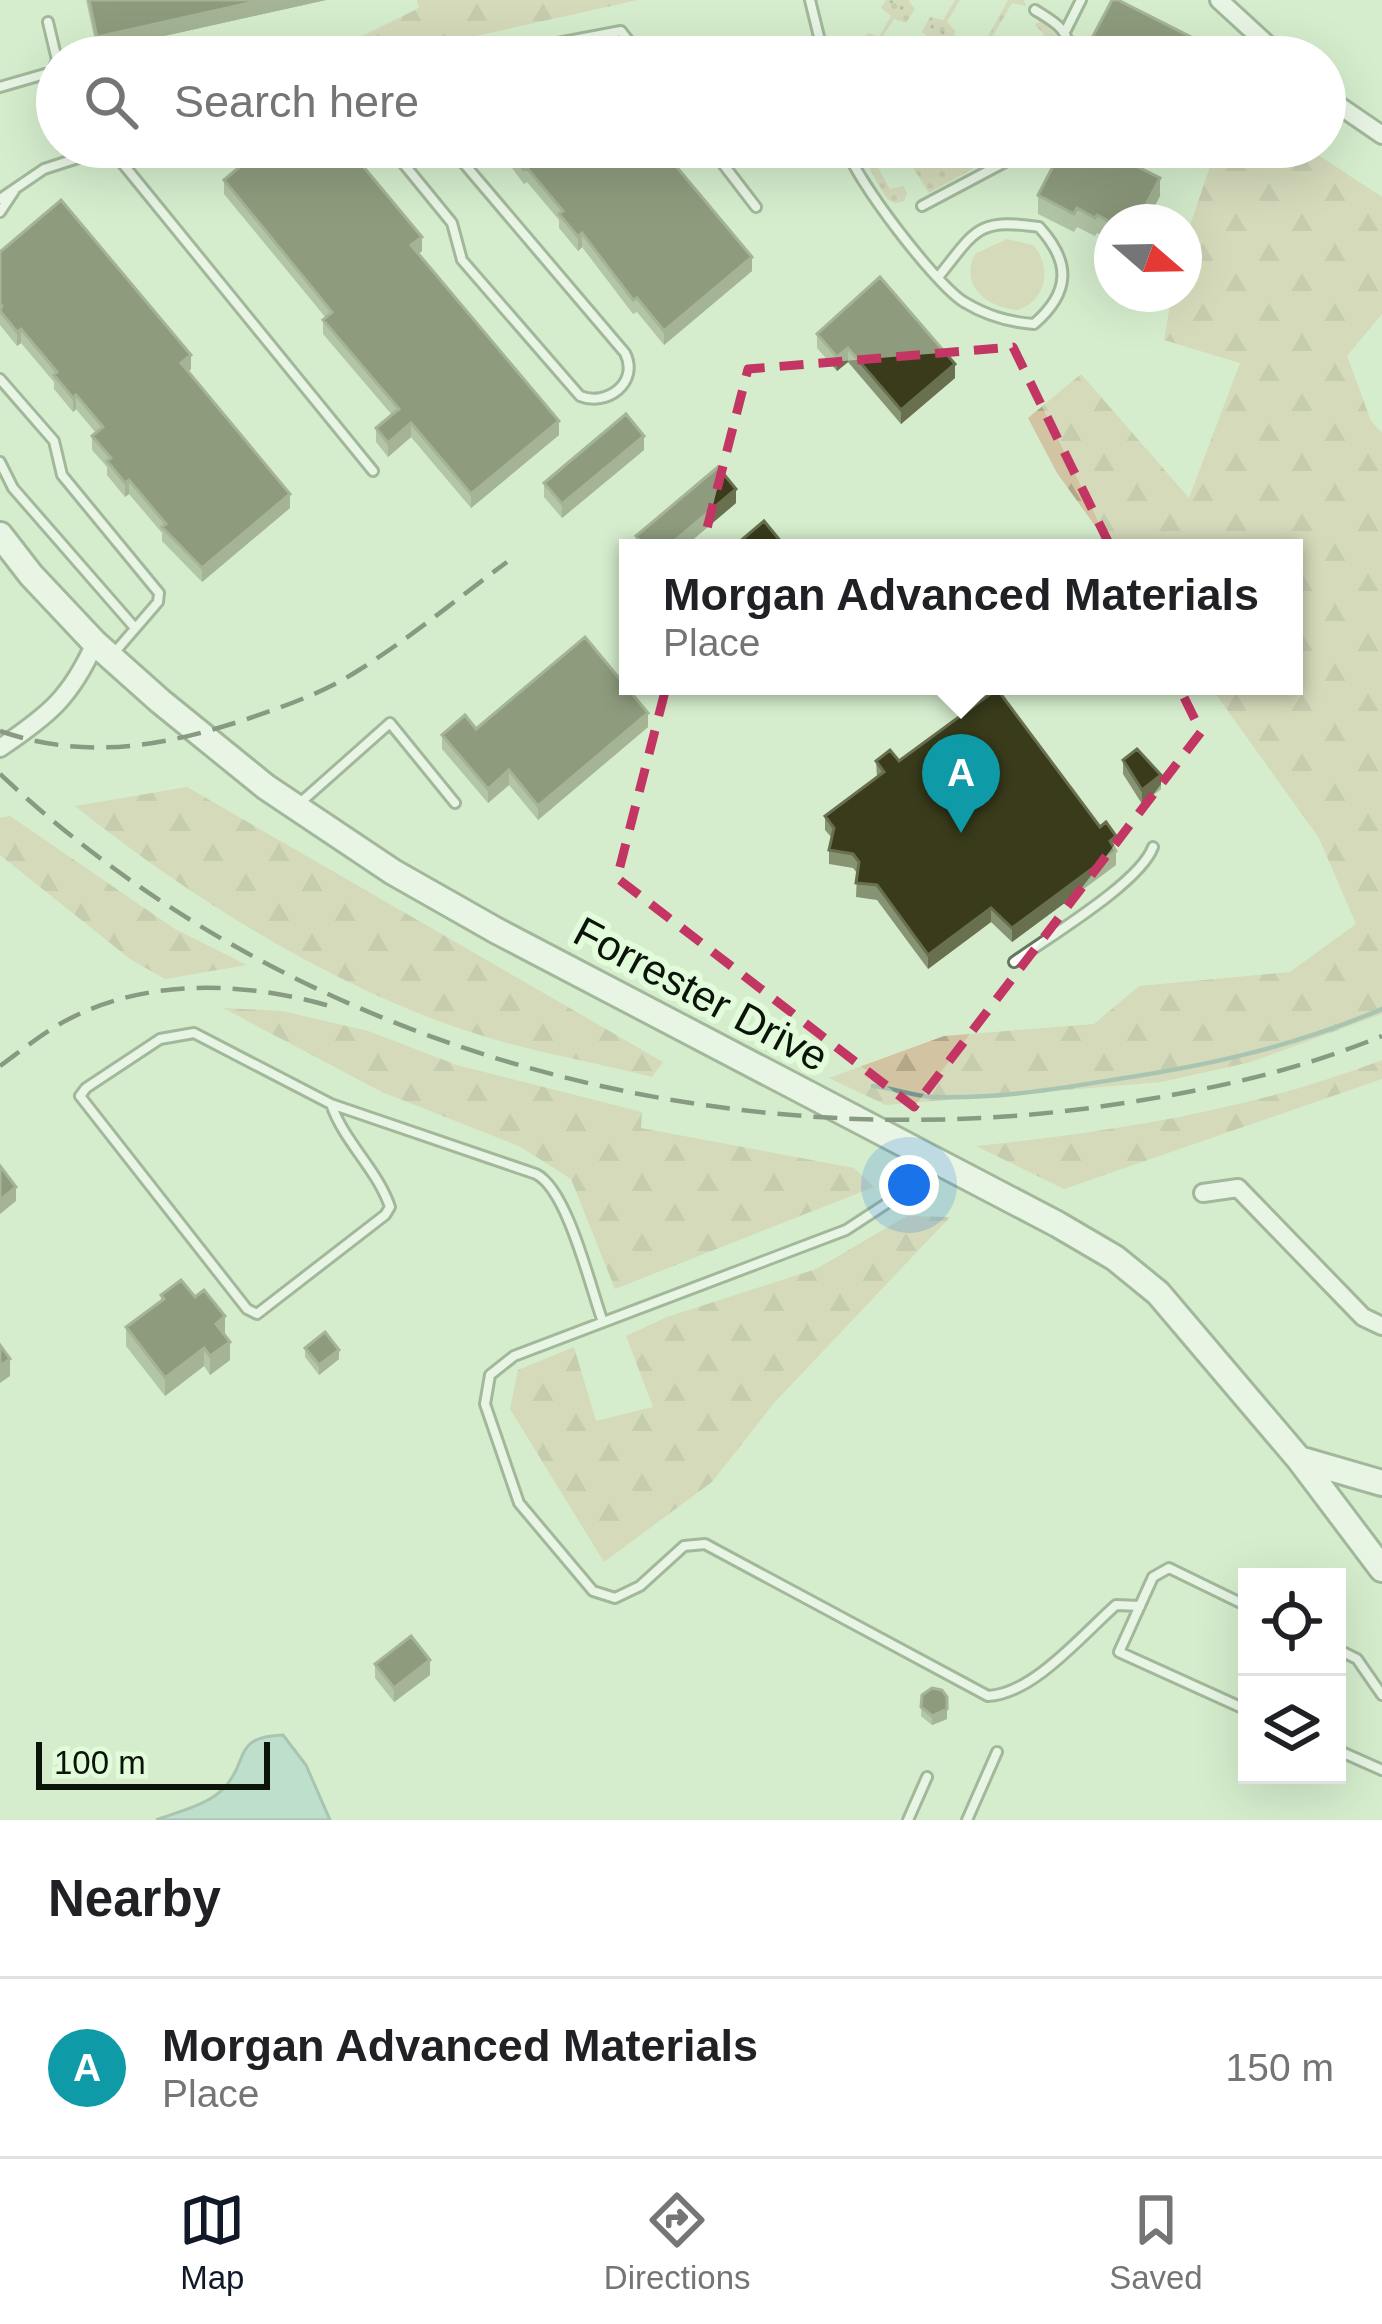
<!DOCTYPE html>
<style>
body{margin:0;font-family:Arial,sans-serif;background:#f2f2f2;color:#202124}
.controls{position:absolute;right:36px;bottom:36px;display:grid;overflow:hidden;border-radius:0px;box-shadow:0 12px 48px #0002}
.controls button{width:108px;height:108px;display:grid;place-items:center;padding:0;border:0;border-bottom:3px solid #e0e0e0;background:#fff;color:#202124;font:60px sans-serif}
.compass{position:absolute;left:1094px;top:204px;width:108px;height:108px;border-radius:50%;background:#fff;box-shadow:0 12px 48px #0002;rotate:110deg}
.scale{position:absolute;left:36px;bottom:30px;width:234px;box-sizing:border-box;padding-left:12px;border:6px solid #0b1409;border-top:0;font-size:33px;line-height:42px;white-space:nowrap;color:#0b1409;-webkit-text-stroke:9px #e2fbda;paint-order:stroke}
.you{position:absolute;left:909px;top:1185px;width:42px;height:42px;margin:-30px;border:9px solid #fff;border-radius:50%;background:#1a73e8;box-shadow:0 0 0 18px #1a73e833}
.badge{display:grid;place-items:center;width:78px;height:78px;border-radius:50%;background:#111827;color:#fff;font-size:39px;font-weight:700}
.pin{position:absolute;translate:-50% -99px;filter:drop-shadow(0 3px 6px #0008)}
.pin::after{content:'';position:absolute;top:63px;width:42px;height:36px;background:inherit;clip-path:polygon(0 0,100% 0,50% 100%)}
.popup{position:absolute;left:619px;top:539px;width:684px;height:156px;box-sizing:border-box;display:grid;place-content:center;border-radius:0px;background:#fff;filter:drop-shadow(0 3px 9px #0005);font-size:39px;white-space:nowrap;color:#757577}
.popup b{font-size:45px;color:#202124}
.popup::after{content:'';position:absolute;left:50%;top:100%;margin-left:-24px;border:24px solid transparent;border-top-color:#fff}
.list{margin:0;padding:0;list-style:none}
h2{display:flex;justify-content:space-between;align-items:center;height:156px;margin:0;padding:0 48px;font-size:51px}
h2 small{font-size:39px;font-weight:400;color:#757577}
.list li{display:grid;grid-template-columns:78px 1fr auto;gap:36px;align-items:center;box-sizing:border-box;height:180px;padding:0 48px;border-top:3px solid #e0e0e0}
.list b{display:block;font-size:45px;white-space:nowrap}
.list p{margin:0;font-size:39px;white-space:nowrap;color:#757577}
.list em{font-size:39px;font-style:normal;color:#757577}
.icon{flex:none;width:66px;height:66px;fill:none;stroke:currentColor;stroke-width:2;stroke-linecap:round;stroke-linejoin:round}
.map{position:relative;flex:none;width:1382px;height:1820px;overflow:hidden}
.search{position:absolute;background:#fff;box-shadow:0 12px 48px #0002;left:36px;right:36px;top:36px;height:132px;display:flex;align-items:center;gap:30px;box-sizing:border-box;padding:0 42px;border-radius:66px;color:#757577;font-size:45px}
.sheet{height:336px;background:#fff}
nav{display:flex;justify-content:space-around;align-items:center;box-sizing:border-box;height:168px;border-top:3px solid #e0e0e0;background:#fff;font-size:33px;color:#757577}
nav a{display:grid;justify-items:center;gap:6px}
nav .on{color:#111827}
.map>svg:first-child{display:block}
.green{fill:#d2c3a2}
.forest{fill:url(#forest-firs)}
.garden{fill:url(#garden-dots)}
.water{fill:#9fcecb;stroke:#739691;stroke-width:3}
.lines{fill:none;stroke-linecap:round;stroke-linejoin:round}
.stream{stroke:#739691;stroke-width:4.5}
.lane-casing{stroke:#62785c;stroke-width:14}
.street-casing{stroke:#62785c;stroke-width:22}
.secondary-casing{stroke:#62785c;stroke-width:30}
.path{stroke:#7c8d77;stroke-width:3;stroke-dasharray:3 9;stroke-linecap:butt}
.lane{stroke:#fff;stroke-width:8}
.street{stroke:#fff;stroke-width:16}
.secondary{stroke:#fff;stroke-width:24}
.rail{stroke:#2a3527;stroke-width:4.5;stroke-dasharray:24 12;stroke-linecap:butt}
.wall{fill:#879474}
.shaded-wall{fill:#687050}
.building{fill:#393b1b;stroke:#687050;stroke-width:3}
.marked{fill:none;stroke:#c33562;stroke-width:9;stroke-dasharray:24 15;stroke-linejoin:round}
.labels{text-anchor:middle;dominant-baseline:central;stroke-width:12;stroke-linejoin:round;paint-order:stroke}
.street-label{font-size:42px;fill:#0b1409;stroke:#e2fbda}
</style>
<div class="map">
<svg width="1382" height="1820" viewBox="0 0 1382 1820">
<defs>
<pattern id="forest-firs" width="22" height="20" patternUnits="userSpaceOnUse" patternTransform="scale(3)"><rect width="22" height="20" fill="#d2c3a2"/><path d="M5 1l3.5 6h-7zM16 11l3.5 6h-7z" fill="#b3a78a"/></pattern>
<pattern id="garden-dots" width="8" height="8" patternUnits="userSpaceOnUse" patternTransform="scale(3)"><rect width="8" height="8" fill="#d2c3a2"/><path d="M2 2h.1M6 6h.1" fill="none" stroke="#b3a78a" stroke-width="1.8" stroke-linecap="round"/></pattern>
</defs>
<rect width="100%" height="100%" fill="#d5edcd"/>
<!-- green -->
<path class="green" d="M 1007,239 L 1033,245 C 1053,267 1046,302 1017,310 C 987,307 959,286 975,254 Z"/>
<!-- forest -->
<path class="forest" d="M 417,0 L 638,0 L 381,57 L 302,57 L 348,43 L 419,8 Z
M 1232,147 L 1306,147 L 1382,197 L 1382,314 L 1347,356 L 1371,421 L 1382,433 L 1382,1014 L 1251,1062 L 1161,1082 L 886,1105 L 829,1078 L 944,1036 L 1094,1024 L 1139,986 L 1290,972 L 1356,924 L 1319,838 L 1210,686 L 1294,686 L 1294,548 L 1111,548 L 1057,473 L 1028,418 L 1081,374 L 1189,498 L 1240,363 L 1164,340 L 1172,294 L 1184,294 L 1184,243 L 1215,152 Z
M 187,787 L 663,1062 L 652,1077 C 602,1064 550,1055 500,1041 C 352,1000 194,901 75,806 Z
M 10,816 L 175,929 L 247,965 L 165,979 L 130,959 L 0,855 L 0,818 Z
M 223,1008 L 282,1011 L 368,1031 L 457,1065 L 642,1112 L 641,1128 L 854,1168 L 874,1187 L 615,1289 L 571,1179 L 519,1146 L 382,1092 Z
M 1382,1060 L 1382,1079 L 1064,1189 L 976,1146 C 1114,1132 1252,1110 1382,1060 Z
M 907,1216 L 950,1217 L 774,1403 L 712,1482 L 604,1562 L 510,1409 L 518,1370 L 574,1347 L 596,1421 L 653,1407 L 626,1336 L 667,1317 L 816,1269 Z"/>
<!-- garden -->
<path class="garden" d="M 886,0 L 908,0 L 915,9 L 906,23 L 894,19 L 869,57 L 865,36 L 869,33 L 879,37 L 891,16 L 881,8 Z
M 955,0 L 960,0 L 947,22 L 956,32 L 947,47 L 935,42 L 922,57 L 932,40 L 922,32 L 930,17 L 943,20 Z
M 1008,0 L 1024,0 L 1026,6 L 1012,3 L 987,46 L 996,57 L 963,57 L 972,40 L 984,44 Z
M 1040,21 L 1058,36 L 1061,57 L 1030,57 L 1044,34 L 1035,25 Z
M 857,147 L 881,147 L 872,157 L 890,189 L 903,186 L 907,193 L 904,201 L 895,203 L 887,199 Z
M 900,147 L 915,147 L 942,164 L 953,147 L 1012,147 L 929,193 Z"/>
<!-- water -->
<path class="water" d="M 283,1735 L 306,1765 L 330,1820 L 156,1820 C 177,1812 209,1805 225,1787 C 250,1759 232,1737 283,1735 Z"/>
<g class="lines">
<!-- stream -->
<path class="stream" d="M 873,1086 C 894,1088 915,1097 935,1097 C 997,1099 1057,1089 1118,1079 C 1211,1065 1295,1046 1382,1009"/>
<defs>
<path id="lane" d="M 810,0 L 824,57
M 1035,10 C 1056,23 1071,30 1069,57
M 1066,30 L 1081,0
M 484,57 L 621,31 L 641,57
M 0,87 L 52,72 L 57,60 L 48,22
M 390,147 L 452,223 L 462,260 L 580,396 C 606,407 640,383 625,353 L 450,147
M 710,147 L 756,207
M 846,147 C 854,178 937,286 964,302 C 987,316 1008,322 1034,324 C 1071,292 1071,262 1039,227 C 977,218 976,230 939,276
M 110,148 L 373,471
M 0,199 L 44,169 L 112,147
M 922,206 L 1005,162 L 1022,147
M 0,212 L 14,191
M 0,379 L 54,441 L 62,475 L 159,593 L 158,602 L 114,653
M 0,462 L 13,488 L 135,628
M 301,802 L 390,723 L 455,803
M 1014,962 C 1048,937 1140,883 1153,847
M 331,1104 C 344,1142 377,1169 390,1207 L 385,1215 L 257,1314 L 247,1309 L 80,1096 L 86,1088 L 160,1039 L 194,1033 L 331,1104 L 536,1174 C 568,1190 590,1287 603,1322
M 920,1155 L 898,1196 L 846,1230 L 514,1356 L 490,1375 L 485,1404 L 519,1503 L 593,1591 L 615,1598 L 640,1586 L 684,1546 L 705,1544 L 988,1696 C 1033,1694 1082,1635 1116,1605 L 1140,1606
M 1247,1606 L 1169,1568 L 1153,1577 L 1119,1652 L 1247,1710
M 1337,1649 L 1357,1659 L 1382,1695
M 1337,1750 L 1382,1770
M 908,1820 L 927,1777
M 967,1820 L 997,1752"/>
<path id="street" d="M 1219,0 L 1281,57
M 1325,96 L 1382,135
M 0,748 C 49,715 71,697 95,643
M 1203,1193 L 1238,1188 L 1363,1317 L 1382,1326"/>
<path id="secondary" d="M 0,535 L 31,575 L 95,643 L 160,701 L 266,787 L 393,872 L 497,931 L 1057,1224 L 1115,1258 L 1158,1293 L 1299,1459 L 1382,1569
M 1299,1459 L 1382,1483"/>
</defs>
<!-- lane casing -->
<use href="#lane" class="lane-casing"/>
<!-- street casing -->
<use href="#street" class="street-casing"/>
<!-- secondary casing -->
<use href="#secondary" class="secondary-casing"/>
<!-- path -->
<path class="path" d="M 890,1 L 907,11
M 931,26 L 950,37
M 971,49 L 984,57"/>
<!-- lane -->
<use href="#lane" class="lane"/>
<!-- street -->
<use href="#street" class="street"/>
<!-- secondary -->
<use href="#secondary" class="secondary"/>
<!-- rail -->
<path class="rail" d="M 0,731 C 87,761 166,746 250,718 C 288,705 325,692 359,670 C 410,638 458,598 507,562
M 0,774 C 300,1056 736,1168 1137,1101 C 1223,1087 1301,1069 1382,1036
M 0,1066 C 22,1050 45,1031 69,1019 C 150,977 249,982 333,1007"/>
</g>
<!-- wall -->
<path class="wall" d="M 86,0 L 326,0 L 97,51 Z
M 496,147 L 660,147 L 752,271 L 664,345 L 637,312 L 633,314 L 582,247 L 578,251 L 559,228 L 559,220 L 527,182 L 524,184 Z
M 1059,147 L 1145,147 L 1136,165 L 1160,196 L 1112,222 L 1112,241 L 1097,233 L 1095,236 L 1077,227 L 1074,232 L 1038,214 L 1038,195 L 1062,148 Z
M 224,180 L 422,251 L 418,254 L 559,435 L 471,508 L 411,437 L 388,457 L 376,442 L 376,428 L 392,415 L 323,334 L 323,320 L 326,318 L 224,194 Z
M 0,252 L 191,369 L 187,372 L 290,508 L 202,582 L 162,541 L 162,533 L 129,494 L 125,497 L 107,475 L 107,467 L 92,450 L 92,436 L 96,433 L 76,409 L 73,412 L 54,389 L 54,382 L 21,343 L 17,346 L 0,325 Z
M 817,334 L 955,378 L 901,424 L 848,362 L 837,371 L 817,348 Z
M 644,450 L 562,518 L 544,497 L 544,483 Z
M 736,503 L 683,548 L 636,548 L 636,536 Z
M 648,727 L 538,820 L 509,785 L 488,803 L 442,749 L 442,735 L 476,729 Z
M 1123,760 L 1161,789 L 1142,804 L 1123,774 Z
M 876,761 L 899,761 L 1116,850 L 1116,865 L 1012,942 L 991,922 L 928,969 L 877,900 L 856,897 L 857,873 L 853,868 L 829,864 L 829,850 L 832,838 L 825,830 L 825,816 L 877,777 Z
M 161,1295 L 225,1335 L 230,1360 L 210,1375 L 204,1366 L 165,1396 L 126,1346 L 126,1327 L 161,1301 Z
M 305,1348 L 339,1359 L 319,1375 L 305,1357 Z
M 375,1664 L 430,1675 L 394,1702 L 375,1678 Z
M 922,1695 L 947,1697 L 947,1719 L 932,1725 L 921,1716 Z"/>
<!-- shaded-wall -->
<path class="shaded-wall" d="M 263,0 L 326,0 L 97,51 L 97,37 Z
M 1191,37 L 1191,57 L 1181,57 Z
M 1136,147 L 1145,147 L 1128,180 L 1128,162 Z
M 1160,178 L 1160,196 L 1147,222 L 1137,222 Z
M 582,233 L 582,247 L 578,251 L 578,237 Z
M 422,237 L 422,251 L 411,260 L 411,245 Z
M 752,257 L 752,271 L 664,345 L 664,331 Z
M 21,329 L 21,343 L 17,346 L 17,332 Z
M 848,348 L 848,362 L 837,371 L 837,357 Z
M 191,355 L 191,369 L 181,377 L 181,363 Z
M 955,364 L 955,378 L 901,424 L 901,410 Z
M 76,395 L 76,409 L 73,412 L 73,398 Z
M 559,421 L 559,435 L 471,508 L 471,494 Z
M 411,423 L 411,437 L 388,457 L 388,443 Z
M 644,436 L 644,450 L 562,518 L 562,504 Z
M 129,480 L 129,494 L 125,497 L 125,483 Z
M 736,489 L 736,503 L 683,548 L 666,548 Z
M 290,494 L 290,508 L 202,582 L 202,568 Z
M 648,713 L 648,727 L 538,820 L 538,806 Z
M 509,770 L 509,785 L 488,803 L 488,789 Z
M 1161,775 L 1161,789 L 1142,804 L 1142,790 Z
M 1116,851 L 1116,865 L 1012,942 L 1012,928 Z
M 991,908 L 991,922 L 928,969 L 928,955 Z
M 16,1187 L 16,1201 L 0,1214 L 0,1200 Z
M 225,1316 L 225,1335 L 216,1324 Z
M 230,1342 L 230,1360 L 210,1375 L 210,1356 Z
M 204,1348 L 204,1366 L 165,1396 L 165,1378 Z
M 339,1350 L 339,1359 L 319,1375 L 319,1365 Z
M 10,1359 L 10,1376 L 0,1383 L 0,1366 Z
M 430,1660 L 430,1675 L 394,1702 L 394,1688 Z
M 947,1709 L 947,1719 L 932,1725 L 932,1716 Z"/>
<!-- building -->
<path class="building" d="M 89,0 L 263,0 L 97,37 Z
M 1112,0 L 1118,0 L 1191,37 L 1181,57 L 1082,57 Z
M 568,37 L 585,57 L 545,57 Z
M 263,147 L 347,147 L 422,237 L 411,245 L 559,421 L 471,494 L 411,423 L 388,443 L 376,428 L 399,409 L 323,320 L 332,312 L 224,180 Z
M 507,147 L 660,147 L 752,257 L 664,331 L 637,298 L 633,300 L 582,233 L 578,237 L 559,214 L 563,211 L 527,168 L 524,170 Z
M 1063,147 L 1136,147 L 1128,162 L 1160,178 L 1137,222 L 1112,223 L 1097,215 L 1095,218 L 1077,208 L 1074,214 L 1038,195 Z
M 61,200 L 191,355 L 181,363 L 290,494 L 202,568 L 162,527 L 166,524 L 129,480 L 125,483 L 107,461 L 111,458 L 92,436 L 103,427 L 76,395 L 73,398 L 54,375 L 57,372 L 21,329 L 17,332 L 0,311 L 2,306 L 0,304 L 0,252 Z
M 880,277 L 955,364 L 901,410 L 848,348 L 837,357 L 817,334 Z
M 626,414 L 644,436 L 562,504 L 544,483 Z
M 718,467 L 736,489 L 666,548 L 646,548 L 636,536 Z
M 764,521 L 782,543 L 777,548 L 732,548 Z
M 585,637 L 648,713 L 538,806 L 509,770 L 488,789 L 442,735 L 465,715 L 476,729 Z
M 997,689 L 1100,827 L 1106,822 L 1116,836 L 1110,841 L 1116,851 L 1012,928 L 991,908 L 928,955 L 877,885 L 856,883 L 859,862 L 853,854 L 829,850 L 834,828 L 825,816 L 884,772 L 876,761 L 890,750 L 899,761 Z
M 1137,749 L 1161,775 L 1142,790 L 1123,760 Z
M 0,1166 L 16,1187 L 0,1200 Z
M 181,1280 L 195,1297 L 204,1290 L 225,1316 L 216,1324 L 230,1342 L 210,1356 L 204,1348 L 165,1378 L 126,1327 L 164,1299 L 161,1295 Z
M 325,1332 L 339,1350 L 319,1365 L 305,1348 Z
M 0,1345 L 10,1359 L 0,1366 Z
M 411,1636 L 430,1660 L 394,1688 L 375,1664 Z
M 932,1688 L 942,1690 L 947,1697 L 947,1709 L 932,1716 L 921,1707 L 922,1695 Z"/>
<!-- marked area -->
<path d="M0 0H1382V1820H0ZM 1013,347 L 1201,732 L 914,1107 L 617,878 L 748,369 Z" fill="#d5edcd" fill-opacity=".55" fill-rule="evenodd"/>
<path class="marked" d="M 1013,347 L 1201,732 L 914,1107 L 617,878 L 748,369 Z"/>
<g class="labels">
<!-- street labels -->
<g class="street-label">
<text transform="translate(701 994) rotate(28)">Forrester Drive</text>
</g>
</g>
</svg>
<div class="controls">
<button><svg class="icon" aria-label="locate" viewBox="0 0 24 24"><circle cx="12" cy="12" r="6"/><path d="M12 2v4M12 18v4M2 12h4M18 12h4"/></svg></button>
<button><svg class="icon" aria-label="layers" viewBox="0 0 24 24"><path d="M12 4l9 5-9 5-9-5zM3 14l9 5 9-5"/></svg></button>
</div>
<svg class="compass" viewBox="-18 -18 36 36"><path d="M0-13l5 13h-10z" fill="#e53935"/><path d="M0 13l5-13h-10z" fill="#757577"/></svg>
<div class="scale">100 m</div>
<div class="you"></div>
<div class="pin badge" style="left:961px;top:833px;background:#0f9aa8">A</div>
<div class="popup"><b>Morgan Advanced Materials</b>Place</div>
<div class="search"><svg class="icon" aria-label="search" viewBox="0 0 24 24"><circle cx="10" cy="10" r="6"/><path d="M15 15l6 6"/></svg>Search here</div>
</div>
<section class="sheet">
<h2>Nearby<small></small></h2>
<ul class="list">
<li><span class="badge" style="background:#0f9aa8">A</span><div><b>Morgan Advanced Materials</b><p>Place</p></div><em>150 m</em></li>
</ul>
</section>
<nav>
<a class="on"><svg class="icon" aria-label="map" viewBox="0 0 24 24"><path d="M3 6l6-2 6 2 6-2v14l-6 2-6-2-6 2zM9 4v14M15 6v14"/></svg>Map</a>
<a><svg class="icon" aria-label="directions" viewBox="0 0 24 24"><path d="M12 3l9 9-9 9-9-9zM9 14v-3h6M13 9l2 2-2 2"/></svg>Directions</a>
<a><svg class="icon" aria-label="saved" viewBox="0 0 24 24"><path d="M7 4h10v16l-5-4-5 4z"/></svg>Saved</a>
</nav>
